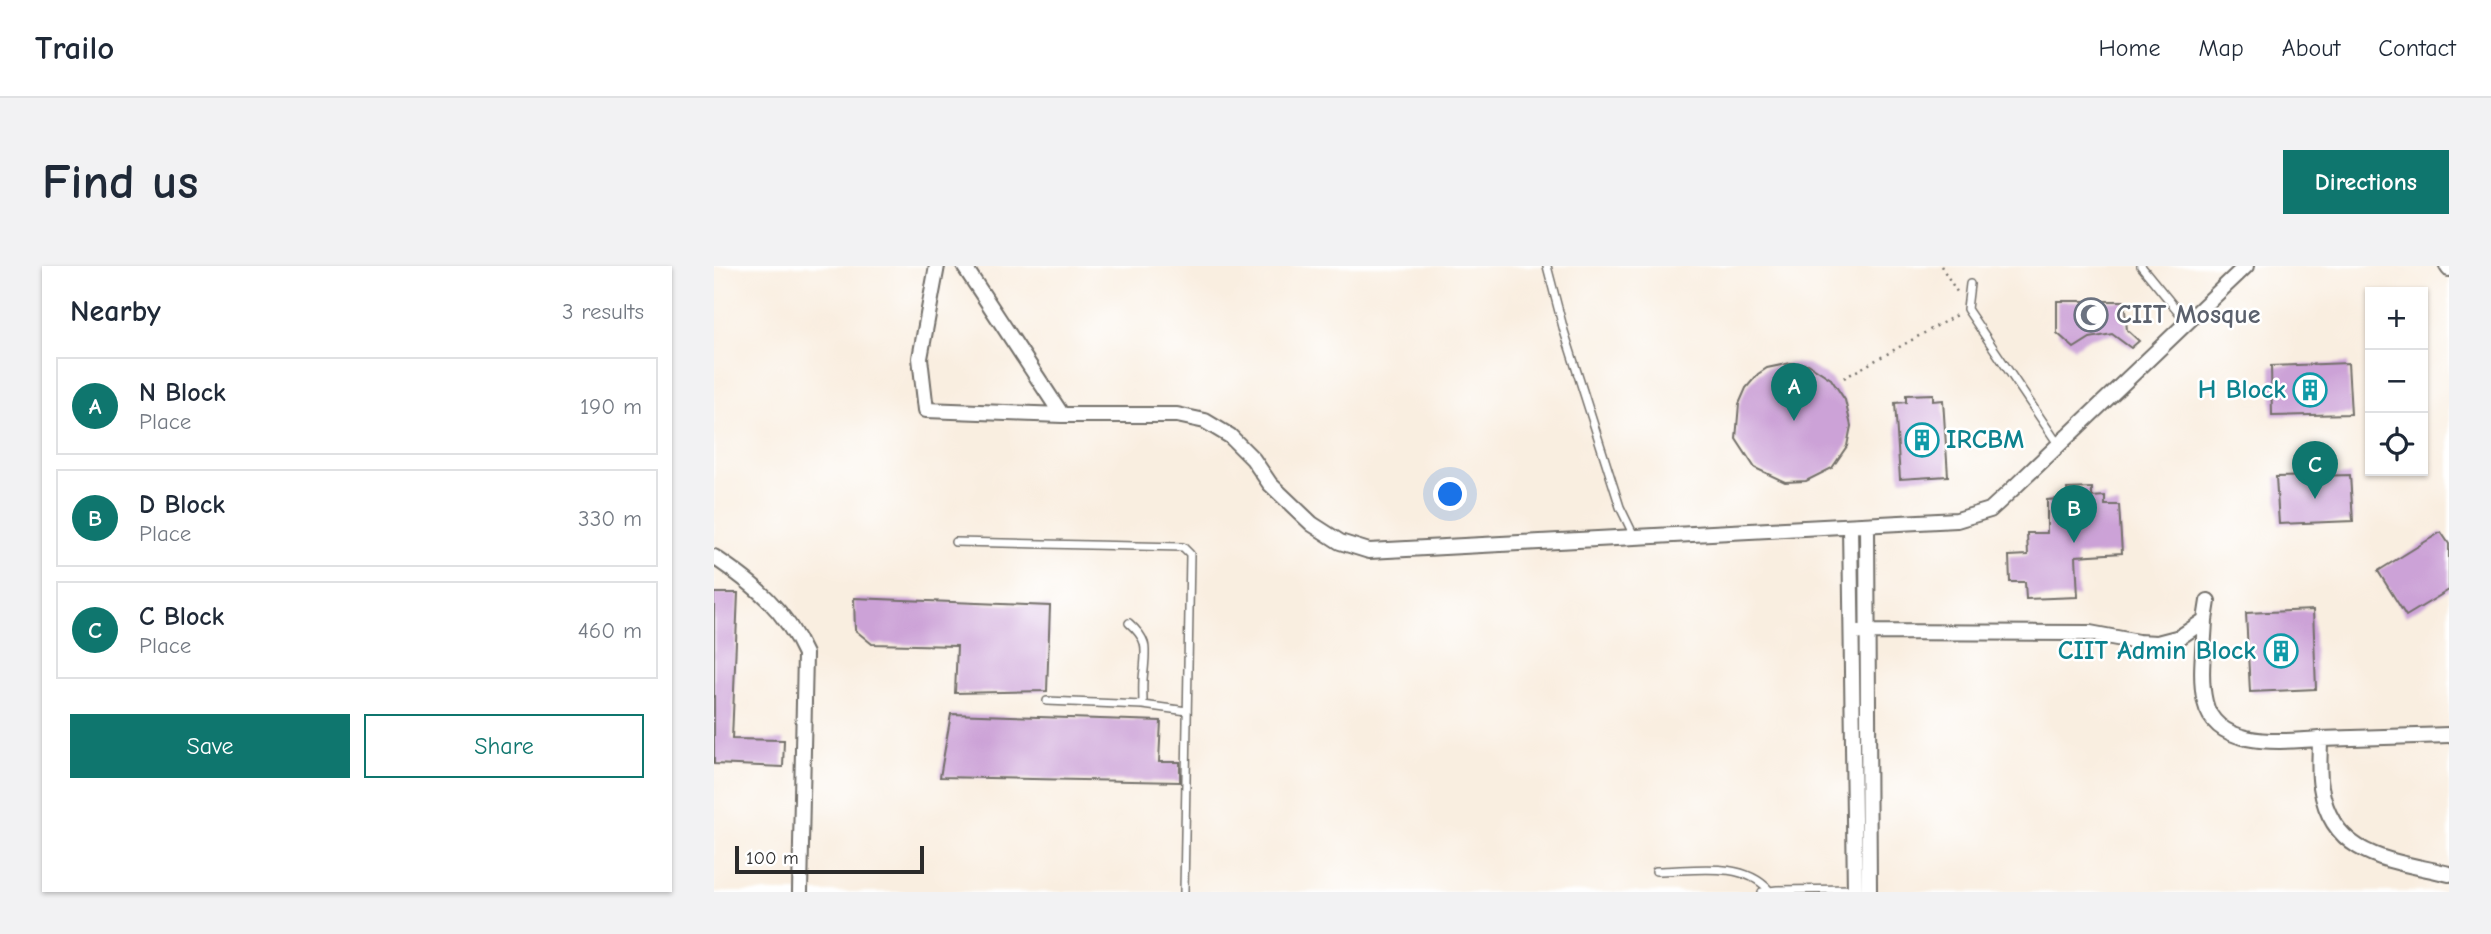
<!DOCTYPE html>
<meta charset="utf-8">
<style>
body{margin:0;font-family:"Comic Neue",sans-serif;background:#f2f2f3;color:#1f2937}
.controls{position:absolute;right:21px;top:21px;display:grid;overflow:hidden;border-radius:0px;box-shadow:0 2px 5px #0004}
.controls button{width:63px;height:63px;display:grid;place-items:center;padding:0;border:0;border-bottom:2px solid #e0e1e3;background:#fff;color:#1f2937;font:35px sans-serif}
.scale{position:absolute;left:21px;bottom:18px;width:189px;box-sizing:border-box;padding-left:7px;border:4px solid #2b2b2b;border-top:0;font-size:19px;line-height:24px;white-space:nowrap;color:#2b2b2b;-webkit-text-stroke:5px #fff;paint-order:stroke}
.you{position:absolute;left:737px;top:229px;width:24px;height:24px;margin:-18px;border:5px solid #fff;border-radius:50%;background:#1a73e8;box-shadow:0 0 0 10px #1a73e833}
.badge{display:grid;place-items:center;width:46px;height:46px;border-radius:50%;background:#0f766e;color:#fff;font-size:23px;font-weight:700}
.pin{position:absolute;translate:-50% -58px;filter:drop-shadow(0 2px 4px #0008)}
.pin::after{content:'';position:absolute;top:37px;width:24px;height:21px;background:inherit;clip-path:polygon(0 0,100% 0,50% 100%)}
.list{margin:0;padding:0;list-style:none}
h2{display:flex;justify-content:space-between;align-items:center;height:91px;margin:0;padding:0 28px;font-size:30px}
h2 small{font-size:23px;font-weight:400;color:#747a83}
.list li{display:grid;grid-template-columns:46px 1fr auto;gap:21px;align-items:center;box-sizing:border-box;height:98px;margin:0 14px 14px;padding:0 14px;border:2px solid #e0e1e3;border-radius:0px}
.list b{display:block;font-size:26px;white-space:nowrap}
.list p{margin:0;font-size:23px;white-space:nowrap;color:#747a83}
.list em{font-size:23px;font-style:normal;color:#747a83}
.actions{display:flex;gap:14px;padding:21px 28px}
.actions a{flex:1;padding:16px 0;border:2px solid #0f766e;border-radius:0px;text-align:center;font-size:24px;color:#0f766e}
.actions .main{background:#0f766e;color:#fff}
.icon{flex:none;width:38px;height:38px;fill:none;stroke:currentColor;stroke-width:2;stroke-linecap:round;stroke-linejoin:round}
.map{position:relative;flex:none;width:1735px;height:626px;overflow:hidden;border-radius:0px}
header{display:flex;align-items:center;gap:42px;box-sizing:border-box;height:98px;padding:0 35px;background:#fff;border-bottom:2px solid #e0e1e3}
header strong{font-size:33px}
nav{display:flex;gap:38px;margin-inline-start:auto;font-size:24px}
.intro{display:flex;align-items:center;justify-content:space-between;box-sizing:border-box;height:168px;padding:0 42px}
h1{margin:0;font-size:49px}
.button{padding:18px 32px;border-radius:0px;background:#0f766e;color:#fff;font-size:24px;font-weight:700}
main{display:flex;gap:42px;padding:0 42px}
aside{flex:1;background:#fff;border-radius:0px;box-shadow:0 2px 5px #0004}
.map>svg:first-child{display:block}
.building{fill:#cca2d7}
.lines{fill:none;stroke-linecap:round;stroke-linejoin:round}
.service-casing{stroke:#736f6a;stroke-width:10}
.minor-casing{stroke:#736f6a;stroke-width:18}
.path{stroke:#736f6a;stroke-width:2.5;stroke-dasharray:2 5;stroke-linecap:butt}
.service{stroke:#fff;stroke-width:7}
.minor{stroke:#fff;stroke-width:14}
.labels{text-anchor:middle;dominant-baseline:central;stroke-width:5;stroke-linejoin:round;paint-order:stroke}
.worship-label{font-size:26px;font-weight:bold;fill:#5b616d;stroke:#fff;text-anchor:start}
.culture-label{font-size:26px;font-weight:bold;fill:#0d838f;stroke:#fff;text-anchor:end}
</style>
<header>
<strong>Trailo</strong>
<nav><a>Home</a><a>Map</a><a>About</a><a>Contact</a></nav>
</header>
<div class="intro"><h1>Find us</h1><a class="button">Directions</a></div>
<main>
<aside>
<h2>Nearby<small>3 results</small></h2>
<ul class="list">
<li><span class="badge">A</span><div><b>N Block</b><p>Place</p></div><em>190 m</em></li>
<li><span class="badge">B</span><div><b>D Block</b><p>Place</p></div><em>330 m</em></li>
<li><span class="badge">C</span><div><b>C Block</b><p>Place</p></div><em>460 m</em></li>
</ul>
<div class="actions"><a class="main">Save</a><a>Share</a></div>
</aside>
<div class="map">
<svg width="1735" height="626" viewBox="0 0 1735 626">
<rect width="100%" height="100%" fill="#fff"/>
<filter id="ink" filterUnits="userSpaceOnUse"><feTurbulence type="fractalNoise" baseFrequency=".0143" numOctaves="2"/><feDisplacementMap in="SourceGraphic" scale="14" xChannelSelector="R" yChannelSelector="G"/><feConvolveMatrix kernelMatrix="1 2 1 2 8 2 1 2 1" color-interpolation-filters="sRGB"/></filter>
<filter id="wash" filterUnits="userSpaceOnUse"><feTurbulence type="fractalNoise" baseFrequency=".00686" numOctaves="4" result="noise"/><feDisplacementMap in="SourceGraphic" scale="28" xChannelSelector="R" yChannelSelector="G"/><feGaussianBlur stdDeviation="1.57" result="paint"/><feColorMatrix in="noise" values="0 0 0 0 0 0 0 0 0 0 0 0 0 0 0 0 0 1.4 0 .05"/><feComposite in="paint" operator="in"/></filter>
<g filter="url(#wash)">
<rect width="100%" height="100%" fill="#f9eee0"/>
<g id="blocks">
<!-- building -->
<path class="building" d="M 1343,35 L 1410,35 L 1413,64 L 1425,75 L 1417,82 L 1398,68 L 1376,72 L 1360,82 L 1343,67 Z
M 1077,97 L 1094,98 L 1117,113 L 1131,134 L 1137,160 L 1133,180 L 1118,202 L 1092,215 L 1071,216 L 1041,202 L 1022,173 L 1025,138 L 1032,122 L 1044,108 L 1053,102 Z
M 1634,97 L 1637,148 L 1558,150 L 1557,100 Z
M 1219,128 L 1219,135 L 1229,134 L 1234,210 L 1186,213 L 1181,137 L 1192,136 L 1192,129 Z
M 1636,209 L 1639,255 L 1565,258 L 1562,211 Z
M 1378,222 L 1378,231 L 1391,230 L 1391,239 L 1405,239 L 1408,287 L 1362,290 L 1364,331 L 1312,333 L 1311,316 L 1296,316 L 1295,290 L 1314,289 L 1313,267 L 1333,267 L 1333,234 L 1354,232 L 1353,223 Z
M 1727,266 L 1735,278 L 1735,324 L 1692,350 L 1664,305 Z
M 0,327 L 24,327 L 18,473 L 70,474 L 69,501 L 0,498 Z
M 140,332 L 336,340 L 333,425 L 241,427 L 243,380 L 158,378 L 141,364 Z
M 1599,344 L 1602,423 L 1536,426 L 1532,347 Z
M 237,448 L 447,455 L 445,496 L 466,496 L 466,516 L 226,511 Z"/>
</g>
</g>
<g filter="url(#ink)">
<use href="#blocks" fill-opacity="0" stroke="#736f6a" stroke-width="2"/>
<g class="lines">
<defs>
<path id="service" d="M 833,0 L 850,65 L 906,241 L 921,272
M 1427,0 L 1472,55
M 1256,18 L 1253,43 L 1344,178
M 241,276 L 469,281 L 476,288 L 470,626
M 415,357 C 434,374 432,381 430,404 C 428,415 429,428 429,439
M 333,435 L 429,439 L 473,445
M 942,605 C 979,605 1028,594 1055,624
M 1048,626 L 1063,624 L 1141,623"/>
<path id="minor" d="M 223,0 L 206,92 L 212,144 L 348,149 L 463,149 L 491,155 L 516,170 L 539,193 L 556,218 L 598,258 L 626,276 L 655,285 L 1243,254 L 1276,244 L 1289,232 L 1532,0
M 250,0 L 348,149
M 1733,0 L 1735,3
M 1153,259 L 1155,626
M 1136,260 L 1141,626
M 0,291 C 40,318 71,343 91,388 L 86,626
M 1491,354 C 1490,381 1485,411 1491,436 C 1502,484 1570,475 1606,473 C 1606,489 1604,506 1607,521 C 1618,592 1678,594 1735,608
M 1139,366 L 1376,367 L 1424,376 L 1443,377 L 1466,371 L 1491,354 L 1494,335
M 1606,473 L 1735,469"/>
</defs>
<!-- service casing -->
<use href="#service" class="service-casing"/>
<!-- minor casing -->
<use href="#minor" class="minor-casing"/>
<!-- path -->
<path class="path" d="M 1227,0 L 1245,29
M 1130,112 L 1246,47"/>
<!-- service -->
<use href="#service" class="service"/>
<!-- minor -->
<use href="#minor" class="minor"/>
</g>
</g>
<!-- icons -->
<defs>
<symbol id="mosque-ring" viewBox="-11 -11 22 22"><circle r="9.5" fill="#fff" stroke="#6b7280" stroke-width="1.5"/><path d="M3.5-4.9A6 6 0 1 0 3.5 4.9A5 5 0 1 1 3.5-4.9Z" fill="#6b7280"/></symbol>
<symbol id="building-ring" viewBox="-11 -11 22 22"><circle r="9.5" fill="#fff" stroke="#0f9aa8" stroke-width="1.5"/><path d="M-4-6H4V6H1V3H-1V6H-4ZM-2.5-4.3h1.7v1.8h-1.7ZM.8-4.3h1.7v1.8H.8ZM-2.5-1h1.7V.8h-1.7ZM.8-1h1.7V.8H.8Z" fill="#0f9aa8"/></symbol>
</defs>
<g fill-rule="evenodd">
<use href="#mosque-ring" x="1358" y="30" width="38" height="38"/>
<use href="#building-ring" x="1577" y="105" width="38" height="38"/>
<use href="#building-ring" x="1189" y="155" width="38" height="38"/>
<use href="#building-ring" x="1548" y="366" width="38" height="38"/>
</g>
<g class="labels">
<!-- worship labels -->
<g class="worship-label">
<text x="1402" y="49">CIIT Mosque</text>
</g>
<!-- culture labels -->
<g class="culture-label">
<text x="1572" y="124">H Block</text>
<text x="1232" y="174" text-anchor="start">IRCBM</text>
<text x="1542" y="385">CIIT Admin Block</text>
</g>
</g>
</svg>
<div class="controls">
<button>+</button>
<button>−</button>
<button><svg class="icon" aria-label="locate" viewBox="0 0 24 24"><circle cx="12" cy="12" r="6"/><path d="M12 2v4M12 18v4M2 12h4M18 12h4"/></svg></button>
</div>
<div class="scale">100 m</div>
<div class="you"></div>
<div class="pin badge" style="left:1080px;top:155px">A</div>
<div class="pin badge" style="left:1360px;top:277px">B</div>
<div class="pin badge" style="left:1601px;top:233px">C</div>
</div>
</main>
